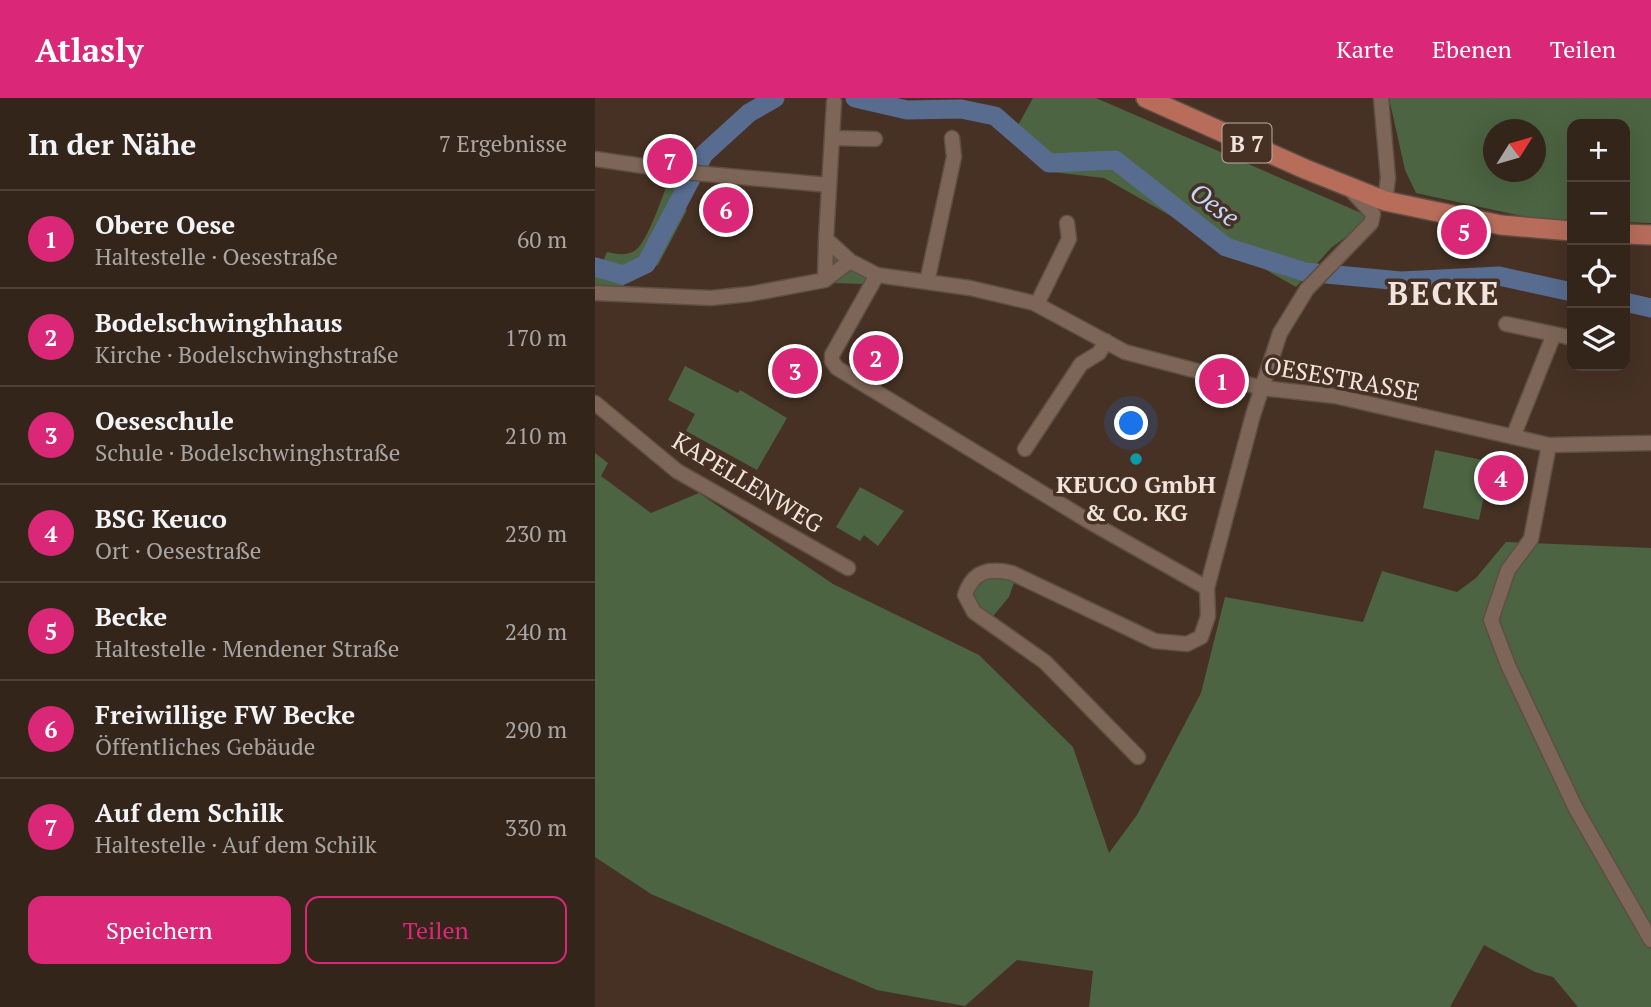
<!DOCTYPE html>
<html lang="de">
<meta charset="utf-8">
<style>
body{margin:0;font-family:"PT Serif",serif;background:#3f3128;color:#f1f3f6}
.controls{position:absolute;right:21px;top:21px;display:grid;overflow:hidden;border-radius:14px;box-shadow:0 7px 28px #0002}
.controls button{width:63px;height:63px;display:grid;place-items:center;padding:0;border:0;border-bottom:2px solid #4e423a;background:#34251b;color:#f1f3f6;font:35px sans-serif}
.compass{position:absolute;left:888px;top:21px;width:63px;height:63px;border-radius:50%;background:#34251b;box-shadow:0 7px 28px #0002;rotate:53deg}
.you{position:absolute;left:537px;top:326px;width:24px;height:24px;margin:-18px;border:5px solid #fff;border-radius:50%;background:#1a73e8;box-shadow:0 0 0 10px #1a73e833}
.badge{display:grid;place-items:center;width:46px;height:46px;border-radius:50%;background:#db2777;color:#fff;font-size:23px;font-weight:700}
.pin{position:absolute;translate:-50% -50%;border:4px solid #fff;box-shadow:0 2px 7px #0006}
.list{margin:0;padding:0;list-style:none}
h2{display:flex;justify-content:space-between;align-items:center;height:91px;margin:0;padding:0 28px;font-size:30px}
h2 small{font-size:23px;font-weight:400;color:#a9a5a3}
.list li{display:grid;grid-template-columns:46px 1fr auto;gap:21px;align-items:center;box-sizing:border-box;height:98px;padding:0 28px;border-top:2px solid #4e423a}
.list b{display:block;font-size:26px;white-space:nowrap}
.list p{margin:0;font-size:23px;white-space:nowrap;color:#a9a5a3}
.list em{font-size:23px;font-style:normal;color:#a9a5a3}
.actions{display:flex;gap:14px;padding:21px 28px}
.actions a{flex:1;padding:16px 0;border:2px solid #db2777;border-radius:14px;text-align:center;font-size:24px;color:#db2777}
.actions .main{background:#db2777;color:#fff}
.icon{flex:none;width:38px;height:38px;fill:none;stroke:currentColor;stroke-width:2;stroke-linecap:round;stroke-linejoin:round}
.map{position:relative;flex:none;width:1056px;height:909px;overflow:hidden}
header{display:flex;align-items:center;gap:42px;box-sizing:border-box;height:98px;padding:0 35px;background:#db2777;color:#fff}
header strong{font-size:33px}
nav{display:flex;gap:38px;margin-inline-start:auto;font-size:24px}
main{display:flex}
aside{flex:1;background:#34251b}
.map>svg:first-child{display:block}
.green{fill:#4c6442;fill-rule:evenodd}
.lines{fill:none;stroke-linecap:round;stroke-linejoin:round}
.river{stroke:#576c8f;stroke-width:19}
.minor-casing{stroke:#5e4e43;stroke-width:17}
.major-casing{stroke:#5e4e43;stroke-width:22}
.minor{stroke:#7d6658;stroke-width:14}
.major{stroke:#b86d5b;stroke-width:19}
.culture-dot{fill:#0f9aa8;stroke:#463124;stroke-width:2.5}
.labels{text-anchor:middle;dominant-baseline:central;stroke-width:7;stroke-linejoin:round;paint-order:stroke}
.shield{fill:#463124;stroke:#beaea5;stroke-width:2}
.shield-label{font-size:23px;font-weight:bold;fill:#f1e4dc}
.street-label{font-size:24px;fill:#f1e4dc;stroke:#463124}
.poi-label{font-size:24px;font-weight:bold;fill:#f1e4dc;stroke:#463124}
.water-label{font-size:26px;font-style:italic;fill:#c1d6f9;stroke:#463124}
.district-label{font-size:32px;font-weight:bold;letter-spacing:2px;fill:#f1e4dc;stroke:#463124}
</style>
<header>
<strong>Atlasly</strong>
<nav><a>Karte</a><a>Ebenen</a><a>Teilen</a></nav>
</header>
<main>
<aside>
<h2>In der Nähe<small>7 Ergebnisse</small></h2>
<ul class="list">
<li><span class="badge">1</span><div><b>Obere Oese</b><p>Haltestelle · Oesestraße</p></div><em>60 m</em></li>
<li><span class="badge">2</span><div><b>Bodelschwinghhaus</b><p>Kirche · Bodelschwinghstraße</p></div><em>170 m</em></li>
<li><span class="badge">3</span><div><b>Oeseschule</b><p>Schule · Bodelschwinghstraße</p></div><em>210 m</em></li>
<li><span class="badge">4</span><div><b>BSG Keuco</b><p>Ort · Oesestraße</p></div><em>230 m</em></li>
<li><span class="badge">5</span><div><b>Becke</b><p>Haltestelle · Mendener Straße</p></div><em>240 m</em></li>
<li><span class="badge">6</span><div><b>Freiwillige FW Becke</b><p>Öffentliches Gebäude</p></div><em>290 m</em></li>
<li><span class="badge">7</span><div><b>Auf dem Schilk</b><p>Haltestelle · Auf dem Schilk</p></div><em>330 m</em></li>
</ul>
<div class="actions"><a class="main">Speichern</a><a>Teilen</a></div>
</aside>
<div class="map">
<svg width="1056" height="909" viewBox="0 0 1056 909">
<rect width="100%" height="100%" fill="#463124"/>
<!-- green -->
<path class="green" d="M 438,0 L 501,0 L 773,118 L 770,125 L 736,150 L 701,189 L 509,80 L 457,74 L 415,42 Z
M 794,0 L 1056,0 L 1056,125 L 1030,124 L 1030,26 L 977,26 L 977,122 L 936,120 L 821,95 L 810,72 ZM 898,32 L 940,32 L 940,74 L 898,74 Z
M 76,75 L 95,77 L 79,105 L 92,112 L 63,167 L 33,179 L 25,173 L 6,168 L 12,154 C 22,156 34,159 43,150 C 55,137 70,92 76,75 Z
M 233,147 L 276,177 L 270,186 L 236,185 Z
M 0,172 L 28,180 L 30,192 L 0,190 Z
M 90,268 L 143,295 L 145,292 L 192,320 L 162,372 L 91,333 L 100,316 L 73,302 Z
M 840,352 L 896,364 L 884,422 L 828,410 Z
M 0,355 L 13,365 L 6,378 L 56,415 L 104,395 L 238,486 L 384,557 L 478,649 L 514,755 L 542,717 L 606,595 L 630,499 L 768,524 L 787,473 L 862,494 L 881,480 L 911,444 L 1056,450 L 1056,909 L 983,909 L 958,879 L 940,874 L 889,847 L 855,909 L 494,909 L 498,873 L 422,862 L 370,908 L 282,892 L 56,796 L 0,759 Z
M 265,389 L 309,413 L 283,448 L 269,437 L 265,443 L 241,429 Z
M 385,477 L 421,479 L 414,499 L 394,523 L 382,514 L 375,487 Z"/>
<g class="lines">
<!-- river -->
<path class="river" d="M 260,0 L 312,12 L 366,11 L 400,18 L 454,65 L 520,62 L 631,149 L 710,174 L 806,183 L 904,178 L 977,194
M 0,169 L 28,177 L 51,166 L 109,56 L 154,15 L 180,0
M 1030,204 L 1056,210"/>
<defs>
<path id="minor" d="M 786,0 L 793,80 L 790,103
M 239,4 L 231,141 L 255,163 L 282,177 L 375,190 L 439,205 L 530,254 L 667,290 L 740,298 L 954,347 L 1056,345
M 238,40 L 280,41
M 0,61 L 89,74 L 234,87
M 282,177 L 237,257 L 237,263 L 242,270 L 495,424 L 612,490
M 230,182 L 231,141
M 332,184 L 359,59 L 357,40
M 0,195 L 116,200 L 155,196 L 230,182 L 255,163
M 442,206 L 474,141 L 472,125
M 911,226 L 959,236
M 0,305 L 82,373 L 253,470
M 918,339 L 959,236 L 977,240
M 954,347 L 936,441 L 913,472 L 896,522 L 913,567 L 981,711 L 1056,842
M 430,351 L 486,266 L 504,255 L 511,243
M 543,659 L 450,564 L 379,514 L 370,497 C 378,472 395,470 417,475 L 560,543 L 592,546 L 606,539 L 613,518 L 612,490 L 658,317 L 685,235 L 712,191 L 776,125 L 778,116 L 755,91"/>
<path id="major" d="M 551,0 L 710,71 L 790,103 L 906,127 L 977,133
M 1030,136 L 1056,137"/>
</defs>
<!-- minor casing -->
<use href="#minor" class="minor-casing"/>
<!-- major casing -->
<use href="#major" class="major-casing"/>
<!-- minor -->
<use href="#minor" class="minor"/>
<!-- major -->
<use href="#major" class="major"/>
</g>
<!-- markers -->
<circle class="culture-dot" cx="541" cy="361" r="7"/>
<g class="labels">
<!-- shield labels -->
<rect class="shield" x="627.5" y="25.5" width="49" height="39" rx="5"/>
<g class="shield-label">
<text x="652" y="45">B 7</text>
</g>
<!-- street labels -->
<g class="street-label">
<text transform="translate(747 280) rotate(10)">OESESTRASSE</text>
<text transform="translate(153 384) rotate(31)">KAPELLENWEG</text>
</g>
<!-- poi labels -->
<g class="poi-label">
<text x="541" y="386">KEUCO GmbH<tspan x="541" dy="28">&amp; Co. KG</tspan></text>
</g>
<!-- water labels -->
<g class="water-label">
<text transform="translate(620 106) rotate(37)">Oese</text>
</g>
<!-- district labels -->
<g class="district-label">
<text x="849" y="195">BECKE</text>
</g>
</g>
</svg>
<div class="controls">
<button>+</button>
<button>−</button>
<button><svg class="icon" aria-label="locate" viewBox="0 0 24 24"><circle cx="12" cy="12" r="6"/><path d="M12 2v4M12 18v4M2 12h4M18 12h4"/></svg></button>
<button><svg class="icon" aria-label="layers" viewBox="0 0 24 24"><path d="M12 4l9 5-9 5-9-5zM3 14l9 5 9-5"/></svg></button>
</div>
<svg class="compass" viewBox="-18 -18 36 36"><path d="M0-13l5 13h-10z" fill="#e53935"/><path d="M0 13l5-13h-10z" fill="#a9a5a3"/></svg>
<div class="you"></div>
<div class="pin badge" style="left:627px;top:283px">1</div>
<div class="pin badge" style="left:281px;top:260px">2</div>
<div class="pin badge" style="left:200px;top:273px">3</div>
<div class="pin badge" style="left:906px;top:380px">4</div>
<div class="pin badge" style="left:869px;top:134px">5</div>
<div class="pin badge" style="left:131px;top:112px">6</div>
<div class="pin badge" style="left:75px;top:63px">7</div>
</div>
</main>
